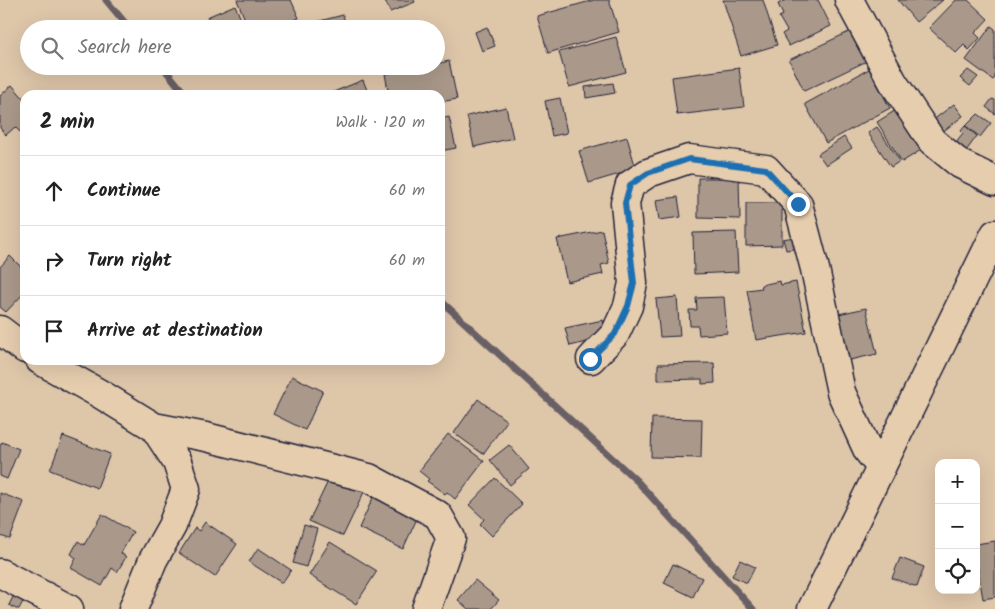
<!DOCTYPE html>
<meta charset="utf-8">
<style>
body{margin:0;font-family:Kalam,sans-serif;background:#f2f2f2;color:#222}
.controls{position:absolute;right:15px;bottom:15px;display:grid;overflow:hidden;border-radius:10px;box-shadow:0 5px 20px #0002}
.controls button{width:45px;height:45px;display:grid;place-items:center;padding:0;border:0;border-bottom:1px solid #e0e0e0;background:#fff;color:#222;font:25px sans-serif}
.stop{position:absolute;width:15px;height:15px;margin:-11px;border:4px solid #1f6fb2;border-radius:50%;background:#fff}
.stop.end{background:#1f6fb2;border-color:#fff;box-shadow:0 1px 5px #0008}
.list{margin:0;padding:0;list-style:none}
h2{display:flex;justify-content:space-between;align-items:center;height:65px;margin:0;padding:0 20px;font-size:21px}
h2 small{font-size:16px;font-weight:400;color:#767676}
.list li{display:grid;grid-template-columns:32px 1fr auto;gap:15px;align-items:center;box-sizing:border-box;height:70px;padding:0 20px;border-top:1px solid #e0e0e0}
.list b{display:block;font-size:19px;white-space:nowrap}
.list em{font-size:16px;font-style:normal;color:#767676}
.icon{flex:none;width:28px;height:28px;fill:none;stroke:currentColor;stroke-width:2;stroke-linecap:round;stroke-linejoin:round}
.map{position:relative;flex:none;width:995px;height:609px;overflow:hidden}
.search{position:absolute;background:#fff;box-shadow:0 5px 20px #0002;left:20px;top:20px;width:425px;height:55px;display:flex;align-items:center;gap:12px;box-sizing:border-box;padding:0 18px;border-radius:28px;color:#767676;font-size:19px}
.panel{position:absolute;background:#fff;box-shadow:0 5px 20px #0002;left:20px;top:90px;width:425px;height:275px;border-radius:15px}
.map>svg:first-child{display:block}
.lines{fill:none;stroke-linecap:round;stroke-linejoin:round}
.stream{stroke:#696066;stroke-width:7}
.building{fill:#aa998a;stroke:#22223b}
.minor-casing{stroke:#22223b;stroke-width:31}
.major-casing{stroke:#22223b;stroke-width:31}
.minor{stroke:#e6cdae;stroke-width:28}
.major{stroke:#e6cdae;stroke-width:28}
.route{stroke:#1f6fb2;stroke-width:6}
</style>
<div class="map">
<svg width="995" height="609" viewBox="0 0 995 609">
<rect width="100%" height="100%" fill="#dec6a9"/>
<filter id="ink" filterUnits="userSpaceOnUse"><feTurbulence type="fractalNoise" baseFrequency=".02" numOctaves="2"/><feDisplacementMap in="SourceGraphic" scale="10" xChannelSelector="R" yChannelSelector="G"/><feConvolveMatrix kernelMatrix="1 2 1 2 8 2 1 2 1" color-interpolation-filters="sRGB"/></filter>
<g filter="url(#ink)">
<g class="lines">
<!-- stream -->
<path class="stream" d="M 106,0 L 130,29
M 162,66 L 186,95
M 440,300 L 637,481 L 753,609"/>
</g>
<!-- building -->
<path class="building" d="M 237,0 L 291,0 L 299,18 L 272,29 L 249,29 Z
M 385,0 L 414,0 L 415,2 L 390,12 Z
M 594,0 L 609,0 L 619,32 L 548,53 L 537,16 Z
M 723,0 L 763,0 L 777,45 L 741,56 Z
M 786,0 L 818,0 L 831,26 L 789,46 L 782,34 L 787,31 L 779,17 L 783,15 L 778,4 Z
M 898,0 L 943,0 L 916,22 Z
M 956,0 L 968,0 L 988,19 L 975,33 L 980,38 L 969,50 L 964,45 L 956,53 L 929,28 Z
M 235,5 L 245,29 L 212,29 L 207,17 Z
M 343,15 L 347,29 L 314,29 L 312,23 Z
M 991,26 L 995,29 L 995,78 L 993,80 L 966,60 Z
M 487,27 L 495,46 L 482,51 L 475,32 Z
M 853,30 L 867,61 L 804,91 L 789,60 Z
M 616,37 L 626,72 L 569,87 L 559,52 Z
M 449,61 L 457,99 L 440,102 L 440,95 L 389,95 L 385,74 L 423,66 L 436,66 L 436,64 Z
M 368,66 L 396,66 L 370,72 Z
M 739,68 L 744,107 L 677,115 L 672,77 Z
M 869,69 L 890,108 L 826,143 L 805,104 Z
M 968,70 L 978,77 L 970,86 L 960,78 Z
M 363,80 L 369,95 L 326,95 Z
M 613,83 L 615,93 L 586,98 L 585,87 Z
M 12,85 L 25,100 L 25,127 L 20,132 L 15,127 L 6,135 L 0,128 L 0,96 Z
M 560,98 L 567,133 L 552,136 L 545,101 Z
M 992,99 L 995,100 L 995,114 L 986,107 Z
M 954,104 L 963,116 L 941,133 L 932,121 Z
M 506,107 L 513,138 L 474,147 L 467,116 Z
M 896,110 L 921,150 L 902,162 L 877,122 Z
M 978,114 L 991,123 L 980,137 L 966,126 Z
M 449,117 L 456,148 L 440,151 L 440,119 Z
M 965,126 L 977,136 L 966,151 L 955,143 L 963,133 L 961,131 Z
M 877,127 L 900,161 L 891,167 L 868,133 Z
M 627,137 L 636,169 L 589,183 L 579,151 Z
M 844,137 L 852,148 L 826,165 L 818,154 Z
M 698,178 L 739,178 L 740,219 L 698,218 Z
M 678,197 L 681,217 L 659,220 L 656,200 Z
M 746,203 L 782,203 L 782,245 L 746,246 Z
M 602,230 L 609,263 L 601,265 L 603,274 L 567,282 L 557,239 Z
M 736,232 L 738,272 L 694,274 L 693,233 Z
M 799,236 L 801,248 L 786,250 L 783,239 Z
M 10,256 L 25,271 L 25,292 L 6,312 L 0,307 L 0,267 Z
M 780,281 L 781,285 L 796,282 L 806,332 L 756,340 L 747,290 L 762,288 L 761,285 Z
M 677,297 L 680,336 L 660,337 L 656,299 Z
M 724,297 L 727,333 L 699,335 L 698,326 L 690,326 L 689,310 L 697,310 L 696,298 Z
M 866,308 L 877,354 L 845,361 L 834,315 Z
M 603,320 L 607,337 L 570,346 L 565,328 Z
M 714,363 L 715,383 L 702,384 L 702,379 L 658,380 L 658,364 Z
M 292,376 L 323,391 L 305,430 L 273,414 Z
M 478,399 L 507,421 L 483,454 L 454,433 Z
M 652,418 L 702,419 L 701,458 L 651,457 Z
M 448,434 L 484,461 L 455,499 L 447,492 L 445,494 L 427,481 L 429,479 L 419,471 Z
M 63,436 L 110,454 L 97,488 L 50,470 Z
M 2,442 L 19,449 L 7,479 L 0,476 L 0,446 Z
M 509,445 L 529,469 L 510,485 L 490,460 Z
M 331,475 L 365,490 L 343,536 L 309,521 Z
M 495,478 L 522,504 L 492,536 L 480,524 L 484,519 L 469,505 Z
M 376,491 L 420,512 L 403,549 L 359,528 Z
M 0,493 L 24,502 L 10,539 L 0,536 Z
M 102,514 L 133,532 L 121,553 L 126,557 L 117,572 L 112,568 L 102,586 L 71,568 L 76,558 L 71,554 L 78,541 L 84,545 Z
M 205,522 L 237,544 L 215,577 L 179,553 L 195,528 L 199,531 Z
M 304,525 L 317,529 L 306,567 L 293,563 Z
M 995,541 L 995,597 L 983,599 L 976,558 L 976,544 Z
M 330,542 L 377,571 L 356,604 L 309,575 Z
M 258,548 L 291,570 L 282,583 L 249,562 Z
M 900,558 L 924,567 L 917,587 L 892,578 Z
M 740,560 L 755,567 L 747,583 L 732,576 Z
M 673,564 L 702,578 L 693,597 L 664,583 Z
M 475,580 L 499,600 L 491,609 L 468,609 L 458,600 Z
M 16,591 L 26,596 L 19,609 L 16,609 L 9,605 Z"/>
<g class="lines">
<defs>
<path id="minor" d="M 849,0 L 893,82 L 932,141 L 960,164 L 995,181
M 0,330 L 25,349
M 591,359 L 615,334 L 628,306 L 633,283 L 625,203 L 630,185 L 648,173 L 689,159 L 766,169 L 798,204 L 815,269 L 841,392 L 868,451 L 881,467
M 40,360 L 102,395 L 154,427 L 177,462 L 186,489 L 172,526 L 153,560 L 133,609
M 154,427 L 206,437 L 369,478 L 438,515 L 451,538 L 426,609
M 0,573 L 69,609"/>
<path id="major" d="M 812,609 L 995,234"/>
</defs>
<!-- minor casing -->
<use href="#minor" class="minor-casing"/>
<!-- major casing -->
<use href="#major" class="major-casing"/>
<!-- minor -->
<use href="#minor" class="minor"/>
<!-- major -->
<use href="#major" class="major"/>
</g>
</g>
<g class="lines" filter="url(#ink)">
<!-- route -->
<path class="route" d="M 590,359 L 615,334 L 628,306 L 634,283 L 625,203 L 630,185 L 648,173 L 689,159 L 766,169 L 798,204"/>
</g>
</svg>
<div class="controls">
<button>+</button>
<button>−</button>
<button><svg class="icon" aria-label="locate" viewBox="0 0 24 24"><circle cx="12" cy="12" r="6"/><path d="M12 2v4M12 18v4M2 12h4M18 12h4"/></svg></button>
</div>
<div class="stop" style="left:590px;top:359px"></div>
<div class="stop end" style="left:798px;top:204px"></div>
<div class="search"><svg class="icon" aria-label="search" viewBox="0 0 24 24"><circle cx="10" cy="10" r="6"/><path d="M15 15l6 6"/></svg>Search here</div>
<section class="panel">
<h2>2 min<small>Walk · 120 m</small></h2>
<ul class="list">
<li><svg class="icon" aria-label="ahead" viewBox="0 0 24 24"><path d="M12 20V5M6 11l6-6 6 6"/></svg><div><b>Continue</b></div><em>60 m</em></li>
<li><svg class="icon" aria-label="right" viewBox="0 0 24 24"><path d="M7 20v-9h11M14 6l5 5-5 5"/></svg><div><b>Turn right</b></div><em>60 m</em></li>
<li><svg class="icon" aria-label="arrive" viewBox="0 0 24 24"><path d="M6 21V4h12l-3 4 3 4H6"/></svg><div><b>Arrive at destination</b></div></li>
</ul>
</section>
</div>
